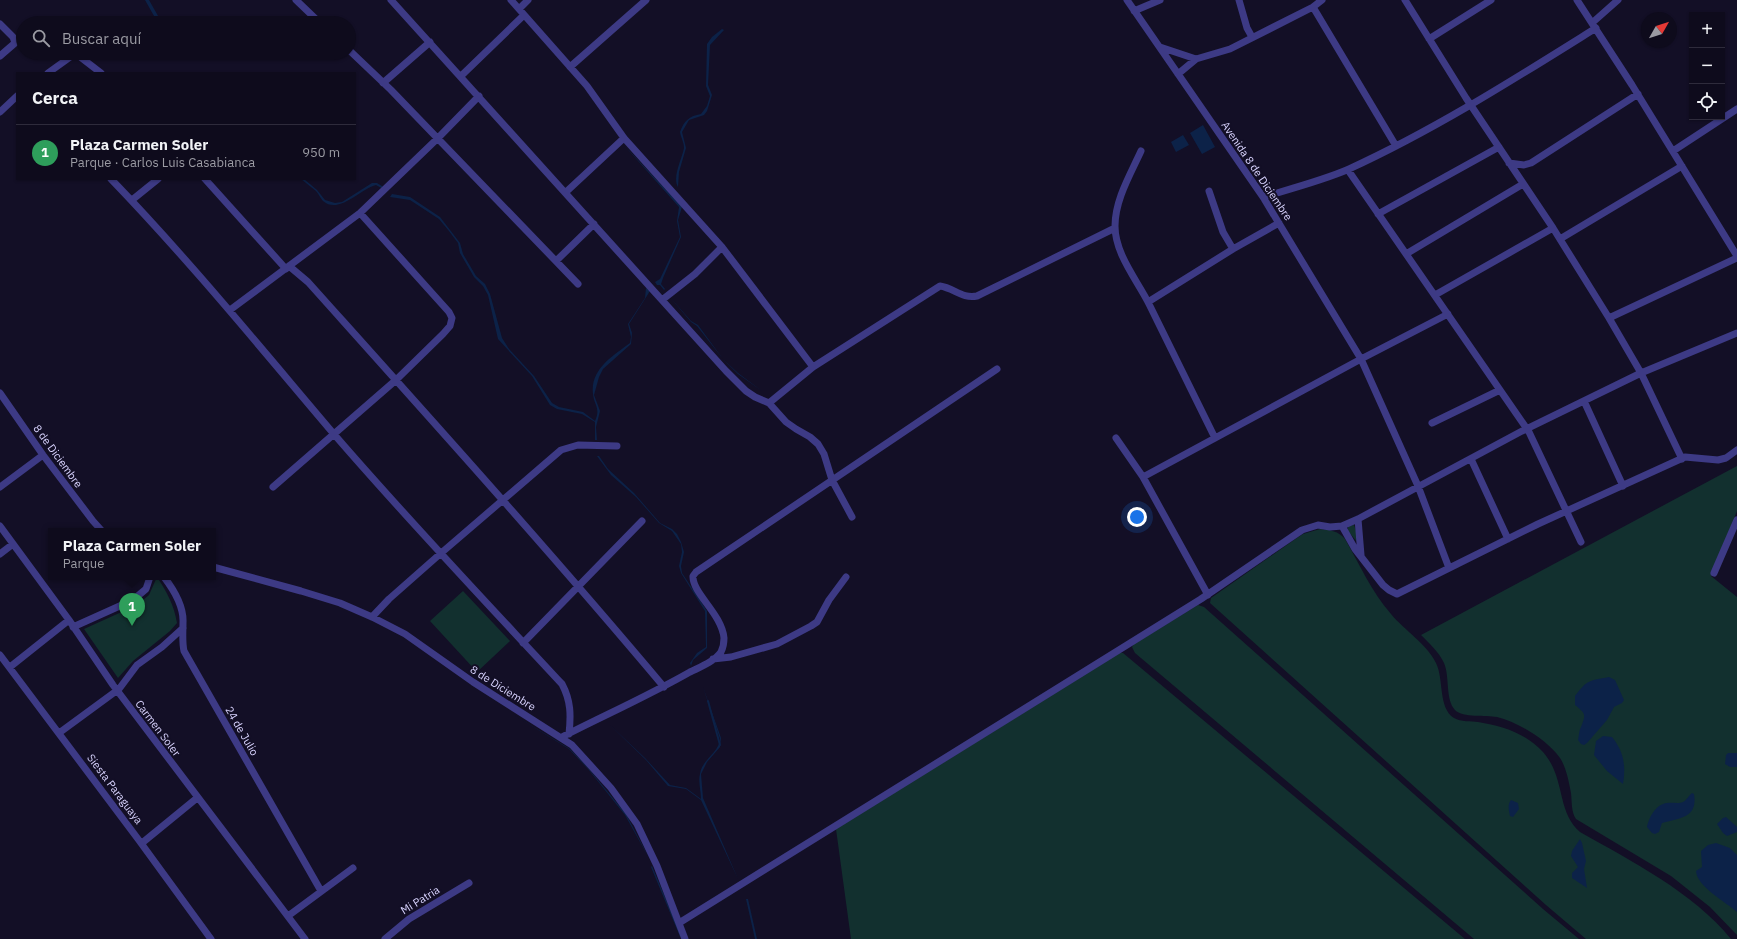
<!DOCTYPE html>
<html lang="es">
<meta charset="utf-8">
<style>
body{margin:0;font-family:"IBM Plex Sans",sans-serif;background:#171425;color:#f1f3f6}
.controls{position:absolute;right:12px;top:12px;display:grid;overflow:hidden;border-radius:0px;box-shadow:0 1px 3px #0004}
.controls button{width:36px;height:36px;display:grid;place-items:center;padding:0;border:0;border-bottom:1px solid #2e2b3b;background:#0e0b1c;color:#f1f3f6;font:20px sans-serif}
.compass{position:absolute;left:1641px;top:12px;width:36px;height:36px;border-radius:50%;background:#0e0b1c;box-shadow:0 1px 3px #0004;rotate:51deg}
.you{position:absolute;left:1137px;top:517px;width:14px;height:14px;margin:-10px;border:3px solid #fff;border-radius:50%;background:#1a73e8;box-shadow:0 0 0 6px #1a73e833}
.badge{display:grid;place-items:center;width:26px;height:26px;border-radius:50%;background:#d93025;color:#fff;font-size:13px;font-weight:700}
.pin{position:absolute;translate:-50% -33px;filter:drop-shadow(0 1px 2px #0008)}
.pin::after{content:'';position:absolute;top:21px;width:14px;height:12px;background:inherit;clip-path:polygon(0 0,100% 0,50% 100%)}
.popup{position:absolute;left:48px;top:528px;width:168px;height:52px;box-sizing:border-box;display:grid;place-content:center;border-radius:0px;background:#0e0b1c;filter:drop-shadow(0 1px 3px #0005);font-size:13px;white-space:nowrap;color:#9b9ba3}
.popup b{font-size:15px;color:#f1f3f6}
.popup::after{content:'';position:absolute;left:50%;top:100%;margin-left:-8px;border:8px solid transparent;border-top-color:#0e0b1c}
.list{margin:0;padding:0;list-style:none}
h2{display:flex;justify-content:space-between;align-items:center;height:52px;margin:0;padding:0 16px;font-size:17px}
h2 small{font-size:13px;font-weight:400;color:#9b9ba3}
.list li{display:grid;grid-template-columns:26px 1fr auto;gap:12px;align-items:center;box-sizing:border-box;height:56px;padding:0 16px;border-top:1px solid #2e2b3b}
.list b{display:block;font-size:15px;white-space:nowrap}
.list p{margin:0;font-size:13px;white-space:nowrap;color:#9b9ba3}
.list em{font-size:13px;font-style:normal;color:#9b9ba3}
.icon{flex:none;width:22px;height:22px;fill:none;stroke:currentColor;stroke-width:2;stroke-linecap:round;stroke-linejoin:round}
.map{position:relative;flex:none;width:1737px;height:939px;overflow:hidden}
.search{position:absolute;background:#0e0b1c;box-shadow:0 1px 3px #0004;left:16px;top:16px;width:340px;height:44px;display:flex;align-items:center;gap:10px;box-sizing:border-box;padding:0 14px;border-radius:22px;color:#9b9ba3;font-size:15px}
.panel{position:absolute;background:#0e0b1c;box-shadow:0 1px 3px #0004;left:16px;top:72px;width:340px;height:108px;border-radius:0px}
.map>svg:first-child{display:block}
.green{fill:#12302f}
.water{fill:#0c2248}
.lines{fill:none;stroke-linecap:round;stroke-linejoin:round}
.stream{stroke:#0c2248;stroke-width:2}
.minor{stroke:#3d3a85;stroke-width:7}
.labels{text-anchor:middle;dominant-baseline:central;stroke-width:4;stroke-linejoin:round;paint-order:stroke}
.street-label{font-size:11px;fill:#d9d4ff;stroke:#130f26}
</style>
<div class="map">
<svg width="1737" height="939" viewBox="0 0 1737 939">
<rect width="100%" height="100%" fill="#130f26"/>
<!-- green -->
<path class="green" d="M 1737,466 L 1737,511 L 1711,576 L 1737,597 L 1737,935 L 1710,907 L 1671,876 L 1576,819 C 1571,812 1572,802 1571,793 C 1569,782 1566,767 1560,758 C 1547,740 1518,722 1497,717 C 1486,715 1463,718 1455,710 C 1445,699 1450,677 1444,663 C 1439,652 1429,643 1421,635 Z
M 1354,525 L 1360,543 L 1358,543 L 1348,531 L 1348,526 Z
M 1320,529 C 1331,530 1338,531 1345,539 C 1360,565 1371,591 1391,614 C 1405,631 1426,643 1436,663 C 1444,679 1438,708 1454,718 C 1461,722 1471,721 1478,722 C 1503,726 1525,733 1543,752 C 1566,778 1556,811 1580,832 C 1631,861 1693,892 1731,939 L 1586,939 L 1546,905 L 1210,603 L 1211,598 L 1294,540 L 1303,534 Z
M 157,577 C 167,592 174,605 177,623 L 170,631 L 133,661 L 118,678 L 84,629 L 137,605 L 149,595 Z
M 463,591 L 510,641 L 477,672 L 430,621 Z
M 1198,605 L 1204,607 L 1543,909 L 1579,939 L 1474,939 L 1135,653 L 1132,647 L 1134,644 Z
M 1120,653 L 1123,653 L 1465,939 L 851,939 L 836,829 Z"/>
<!-- water -->
<path class="water" d="M 145,0 L 149,0 L 162,23 L 158,23 Z
M 722,29 L 724,30 L 710,45 L 708,85 L 712,95 L 707,111 L 704,115 L 689,120 L 682,132 L 686,148 L 679,172 L 678,187 C 672,177 682,159 684,148 C 684,142 681,138 680,132 C 684,121 689,116 701,114 L 707,106 L 710,96 L 706,86 L 707,44 L 712,37 Z
M 1203,125 L 1215,147 L 1202,154 L 1190,133 Z
M 1183,135 L 1189,145 L 1176,152 L 1171,142 Z
M 623,144 L 682,207 L 678,220 L 681,237 L 663,278 L 661,284 L 665,289 L 664,290 L 660,285 L 657,285 L 655,282 L 660,279 L 680,237 L 677,221 L 679,207 Z
M 301,179 L 304,179 L 317,190 L 325,200 L 335,203 L 342,202 L 372,183 L 377,183 L 385,188 L 383,189 L 376,185 C 360,189 339,215 323,201 C 320,198 319,194 316,191 C 311,187 306,183 301,179 Z
M 392,194 L 410,197 L 440,217 L 460,243 L 463,254 L 476,276 L 485,284 L 490,294 L 502,338 L 509,349 L 534,376 L 552,403 L 559,407 L 583,412 L 595,421 C 601,408 594,405 593,394 C 590,369 613,356 630,343 L 631,337 L 628,324 L 645,298 L 646,288 L 650,291 L 629,324 L 632,333 L 631,344 L 603,369 L 599,377 L 594,395 L 600,411 L 596,427 L 597,440 L 595,440 L 595,422 L 582,414 L 557,409 L 550,405 L 532,376 L 498,339 L 488,295 L 483,286 L 474,277 L 460,253 L 458,243 L 449,231 L 439,219 L 410,200 L 390,197 Z
M 669,296 L 691,321 L 698,325 L 723,359 L 738,373 L 762,391 L 738,374 L 723,359 L 697,326 L 691,322 Z
M 597,456 L 599,456 L 608,469 L 634,493 L 660,523 L 672,529 L 677,534 L 681,542 L 684,552 L 681,566 L 682,573 L 707,611 L 707,648 L 693,660 L 691,666 L 690,663 L 697,653 L 706,647 L 705,611 L 681,573 L 679,566 L 682,552 L 681,544 L 672,531 L 659,523 L 636,497 L 611,475 Z
M 1609,677 L 1615,680 L 1624,700 L 1622,703 L 1614,707 L 1607,720 L 1587,743 L 1584,745 L 1581,744 L 1578,740 C 1579,736 1579,730 1581,727 C 1586,714 1586,714 1575,705 L 1575,696 C 1588,679 1589,681 1609,677 Z
M 703,687 L 721,738 L 720,747 L 707,762 L 701,774 L 703,798 L 738,879 L 701,800 L 686,789 L 668,786 L 646,760 L 610,725 L 645,758 L 670,785 L 686,788 L 701,799 C 701,791 698,781 700,774 C 702,759 719,753 720,739 Z
M 514,715 L 570,749 L 588,768 L 626,814 L 650,860 L 625,815 L 588,769 L 569,749 Z
M 1603,736 L 1612,737 C 1624,752 1626,766 1623,784 L 1607,771 L 1594,755 L 1596,741 Z
M 1728,753 L 1737,753 L 1737,767 L 1730,767 L 1725,764 L 1726,755 Z
M 1692,793 L 1694,794 C 1698,818 1680,818 1662,823 L 1659,832 L 1655,834 L 1652,833 L 1647,827 C 1649,817 1656,804 1667,803 C 1672,802 1678,804 1683,802 C 1687,800 1688,796 1692,793 Z
M 1511,800 L 1518,803 L 1519,809 L 1513,817 L 1510,816 C 1509,810 1507,805 1511,800 Z
M 1726,817 L 1737,827 L 1737,832 L 1727,836 L 1723,833 L 1717,824 L 1723,818 Z
M 1580,839 L 1582,843 L 1586,861 L 1584,869 L 1587,888 L 1572,878 L 1572,873 L 1578,867 L 1571,856 L 1572,851 Z
M 1716,843 L 1730,848 L 1737,855 L 1737,912 C 1726,902 1697,887 1696,871 L 1702,867 L 1701,851 L 1708,845 Z
M 652,866 L 678,928 L 681,939 L 651,867 Z
M 746,899 L 748,899 L 757,939 L 755,939 Z"/>
<g class="lines">
<!-- stream -->
<path class="stream" d="M 708,701 L 720,745"/>
<!-- minor -->
<path class="minor" d="M 296,0 L 320,23
M 391,0 L 726,371 L 746,391 L 755,397 L 769,403 L 786,422 L 796,429 L 810,437 L 818,444 L 824,454 L 832,480 L 852,517
M 511,0 L 587,86 L 624,138 L 722,247 L 813,367
M 1127,0 L 1263,197 L 1361,359 L 1418,486 L 1449,568
M 1239,0 L 1247,28 L 1252,37
M 1405,0 L 1466,98 L 1553,228 L 1609,318 L 1641,373 L 1682,459
M 1577,0 L 1632,85 L 1737,256
M 1313,7 L 1396,146
M 519,9 L 528,0
M 1134,11 L 1160,0
M 1592,23 L 1618,0
M 0,24 L 13,37 L 15,43 L 0,56
M 1429,39 L 1491,0
M 1160,47 L 1196,59
M 349,50 L 391,90 L 578,284
M 570,67 L 646,0
M 48,73 L 73,55 L 79,56 L 101,73
M 1178,74 L 1196,59 L 1230,49 L 1313,7 L 1322,0
M 461,76 L 524,15
M 383,83 L 430,42
M 0,112 L 17,96
M 1141,151 C 1130,175 1115,200 1115,226 C 1115,254 1137,280 1149,304 C 1171,348 1193,393 1215,438
M 1673,151 L 1737,109
M 1509,163 L 1524,165 L 1531,163 L 1638,94
M 1348,170 L 1529,432 L 1581,542
M 111,179 C 189,260 260,347 333,433 C 407,519 485,601 562,684 C 571,701 571,715 569,734
M 205,179 L 286,269
M 1209,191 L 1223,232 L 1233,249
M 566,192 L 624,138
M 1263,197 C 1290,189 1324,180 1349,169 C 1436,129 1516,78 1596,28
M 132,200 L 158,179
M 1378,214 L 1499,147
M 1560,239 L 1682,166
M 1406,254 L 1523,184
M 556,261 L 594,224
M 289,266 L 308,282 C 428,416 548,549 664,687
M 1435,295 L 1553,228
M 662,300 L 695,274 L 722,247
M 1148,302 L 1233,249 L 1279,223
M 230,310 L 360,213 L 438,138 L 479,96
M 1609,318 L 1737,258
M 0,393 L 43,455 L 93,521 L 102,531
M 1584,401 L 1623,486
M 769,403 L 813,367 L 940,286 C 954,288 962,299 977,296 L 1115,228
M 1432,423 L 1500,390
M 1116,438 L 1143,477 L 1208,595
M 1471,459 L 1508,539
M 1143,477 L 1361,359 L 1448,314
M 0,487 L 43,455
M 273,487 L 396,380 L 443,334 L 450,326 L 452,318 L 449,312 L 360,213
M 1358,519 L 1361,555
M 0,526 L 69,620 L 113,685 L 305,939
M 1342,526 L 1355,549 L 1383,585 L 1389,590 L 1397,594 L 1538,524 L 1685,457 L 1718,460 L 1726,458 L 1737,450
M 0,554 L 13,544
M 213,567 L 301,591 L 340,603 L 372,617 L 405,634 L 473,682 L 572,745 L 611,788 L 637,824 L 657,866 L 685,939
M 1714,573 L 1737,520
M 164,577 C 174,590 184,606 183,623 C 183,632 182,642 184,651 L 321,891
M 372,617 L 389,599 L 440,554 L 561,450 L 578,445 L 617,446
M 73,627 L 133,600 L 146,589 L 150,577
M 523,643 L 642,521
M 0,655 L 138,839 L 211,939
M 713,659 L 731,657 L 777,644 L 811,626 L 817,622 L 829,600 L 846,577
M 10,667 L 69,620
M 59,733 L 119,689 L 137,665 L 162,647 L 183,628
M 562,737 C 605,715 648,696 690,672 C 700,667 714,662 721,652 C 723,648 724,643 724,638 C 722,614 692,593 693,576 L 696,572 L 997,369
M 142,843 L 197,798
M 288,916 L 353,868
M 679,923 L 1201,599 L 1302,530 L 1318,525 L 1330,527 L 1342,526 L 1358,519 L 1522,431 L 1641,373 L 1737,333
M 385,939 L 409,919 L 469,883"/>
</g>
<g class="labels">
<!-- street labels -->
<g class="street-label">
<text transform="translate(1257 171) rotate(56)">Avenida 8 de Diciembre</text>
<text transform="translate(58 456) rotate(54)">8 de Diciembre</text>
<text transform="translate(503 688) rotate(32)">8 de Diciembre</text>
<text transform="translate(158 728) rotate(53)">Carmen Soler</text>
<text transform="translate(242 731) rotate(60)">24 de Julio</text>
<text transform="translate(115 789) rotate(53)">Siesta Paraguaya</text>
<text transform="translate(420 900) rotate(-32)">Mi Patria</text>
</g>
</g>
</svg>
<div class="controls">
<button>+</button>
<button>−</button>
<button><svg class="icon" aria-label="locate" viewBox="0 0 24 24"><circle cx="12" cy="12" r="6"/><path d="M12 2v4M12 18v4M2 12h4M18 12h4"/></svg></button>
</div>
<svg class="compass" viewBox="-18 -18 36 36"><path d="M0-13l5 13h-10z" fill="#e53935"/><path d="M0 13l5-13h-10z" fill="#9b9ba3"/></svg>
<div class="you"></div>
<div class="pin badge" style="left:132px;top:626px;background:#2e9e5b">1</div>
<div class="popup"><b>Plaza Carmen Soler</b>Parque</div>
<div class="search"><svg class="icon" aria-label="search" viewBox="0 0 24 24"><circle cx="10" cy="10" r="6"/><path d="M15 15l6 6"/></svg>Buscar aquí</div>
<section class="panel">
<h2>Cerca<small></small></h2>
<ul class="list">
<li><span class="badge" style="background:#2e9e5b">1</span><div><b>Plaza Carmen Soler</b><p>Parque · Carlos Luis Casabianca</p></div><em>950 m</em></li>
</ul>
</section>
</div>
